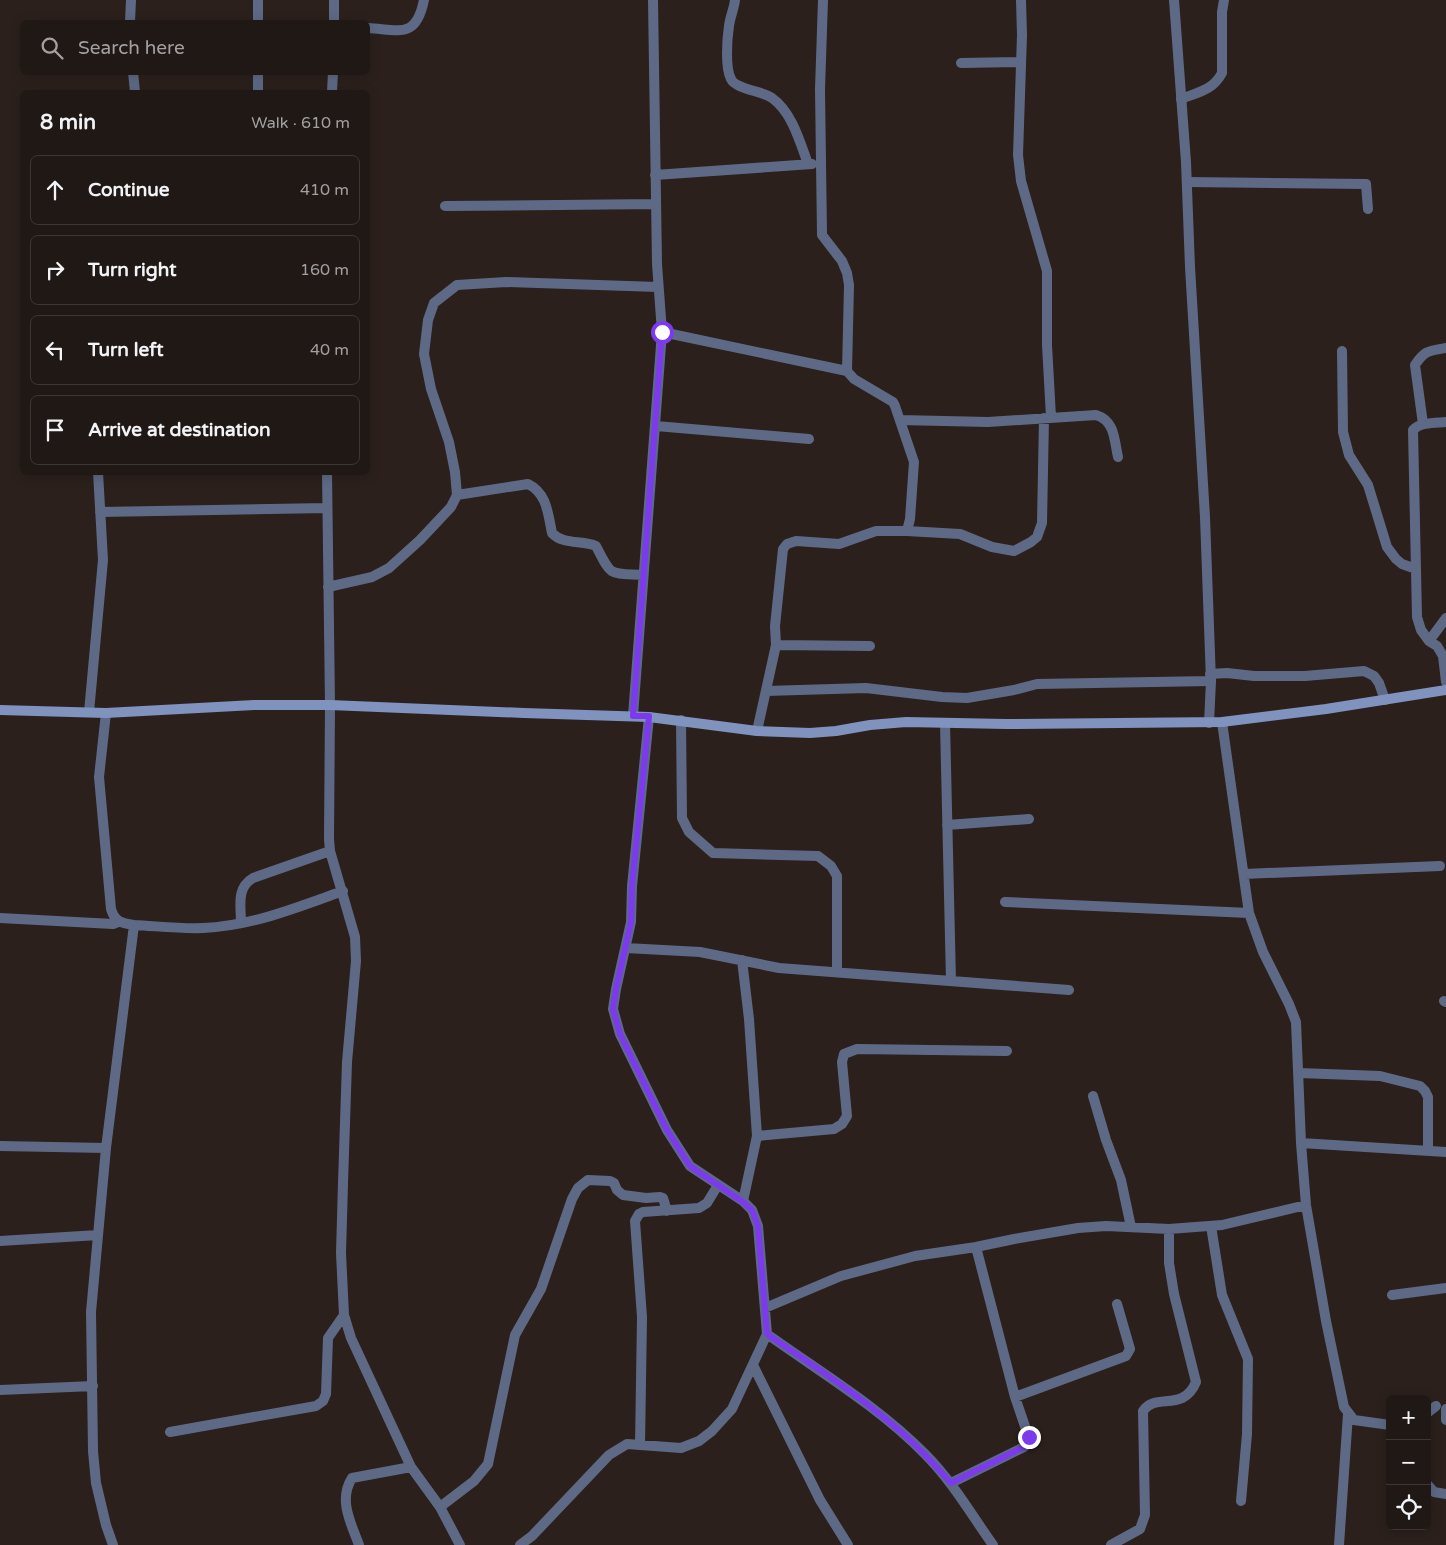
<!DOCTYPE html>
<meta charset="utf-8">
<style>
body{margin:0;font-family:"Varela Round",sans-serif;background:#2d2522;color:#f1f3f6}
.controls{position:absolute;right:15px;bottom:15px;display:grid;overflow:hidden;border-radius:8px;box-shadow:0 2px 12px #0003}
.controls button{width:45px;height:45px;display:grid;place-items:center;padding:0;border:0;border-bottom:1px solid #3d3734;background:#201815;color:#f1f3f6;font:25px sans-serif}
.stop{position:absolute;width:15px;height:15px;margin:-11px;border:4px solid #7c3aed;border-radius:50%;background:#fff}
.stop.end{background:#7c3aed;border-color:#fff;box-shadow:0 1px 5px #0008}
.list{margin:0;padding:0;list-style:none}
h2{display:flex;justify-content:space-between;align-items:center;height:65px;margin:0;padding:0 20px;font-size:21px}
h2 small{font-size:16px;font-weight:400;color:#a2a0a0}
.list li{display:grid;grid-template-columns:32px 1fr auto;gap:15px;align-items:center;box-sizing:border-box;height:70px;margin:0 10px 10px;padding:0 10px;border:1px solid #3d3734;border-radius:8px}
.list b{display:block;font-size:19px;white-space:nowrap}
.list em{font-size:16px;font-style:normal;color:#a2a0a0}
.icon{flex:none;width:28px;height:28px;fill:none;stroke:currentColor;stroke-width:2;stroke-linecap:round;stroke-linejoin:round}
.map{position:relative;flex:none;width:1446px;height:1545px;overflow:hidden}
.search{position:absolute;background:#201815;box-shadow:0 2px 12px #0003;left:20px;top:20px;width:350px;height:55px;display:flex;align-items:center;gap:12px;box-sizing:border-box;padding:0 18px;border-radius:8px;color:#a2a0a0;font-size:19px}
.panel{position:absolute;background:#201815;box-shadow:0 2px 12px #0003;left:20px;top:90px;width:350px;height:385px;border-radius:8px}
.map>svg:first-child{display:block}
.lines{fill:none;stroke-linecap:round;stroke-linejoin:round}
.minor{stroke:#5e6a85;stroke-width:10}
.tertiary{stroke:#5e6a85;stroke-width:10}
.secondary{stroke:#8092be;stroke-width:10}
.route{stroke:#7c3aed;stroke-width:6}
</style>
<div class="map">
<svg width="1446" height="1545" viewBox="0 0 1446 1545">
<rect width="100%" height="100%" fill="#2b201c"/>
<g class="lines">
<!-- minor -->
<path class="minor" d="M 258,0 L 258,22
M 735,0 C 734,9 730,17 729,26 C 727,39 725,68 731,79 C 735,89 763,91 772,98 C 792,112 800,142 808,164
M 1021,0 L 1022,35 L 1018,155 L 1021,181 L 1047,271 L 1047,345 L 1051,417
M 130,22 L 131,0
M 334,22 L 334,0
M 368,28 C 400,30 416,39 424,0
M 961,63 L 1021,62
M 133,72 L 135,92
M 258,72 L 258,92
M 332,92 L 333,72
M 1181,99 C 1199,92 1213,90 1222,73 L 1222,12 L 1224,0
M 655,175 L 812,164
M 1187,182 L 1366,184 L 1368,209
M 445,206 L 656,204
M 662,332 L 847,371
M 1342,351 L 1343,432 L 1349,455 L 1368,485 L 1387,547 L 1396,559 L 1402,564 L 1416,569
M 900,420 L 988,422 L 1096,415 C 1115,421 1114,439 1118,457
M 1446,422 C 1435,423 1421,422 1413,430 L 1417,617 L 1421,630 L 1429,641 L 1437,646 L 1443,656 L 1446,682
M 1423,424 L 1415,365 C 1425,350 1429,351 1446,348
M 656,426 L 809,439
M 327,472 L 330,705 L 329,839 L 330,851 L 355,937 L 356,961 L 347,1062 L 343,1183 L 341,1253 L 344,1315 L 351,1338 L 411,1467 L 440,1507 L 460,1545
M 457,495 L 528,484 C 547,493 548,514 552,533 C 563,545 582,540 596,546 C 612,577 608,573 643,575
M 100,512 L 327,508
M 907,531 L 960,534 L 992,547 L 1014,551 L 1031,542 L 1037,537 L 1042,523 L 1044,418
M 328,587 L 372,577 L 389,568 L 420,540 L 451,507 L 457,495 L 455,472 L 449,442 L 431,389 L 424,354 L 428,320 L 434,303 L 457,285 L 506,282 L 658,287
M 1429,641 L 1446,618
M 776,645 L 870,646
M 1210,674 L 1227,673 L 1254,676 L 1305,676 L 1364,671 L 1374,676 L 1379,683 L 1385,700
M 766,691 L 866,688 L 942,697 L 967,698 L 1014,690 L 1037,684 L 1211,681
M 89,712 L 103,560 L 98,472
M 106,713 L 99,777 L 111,909 C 115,922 121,923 134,925 L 106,1148 L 91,1312 L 93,1451 L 96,1483 L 106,1525 L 113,1545
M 633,716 L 662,332 L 657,264 L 653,0
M 649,717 L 632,886 L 631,922 L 616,989 L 613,1009 L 620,1034 L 667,1130 L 690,1166 L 743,1201 L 752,1210 L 758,1226 L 767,1334 C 820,1372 879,1407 925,1454 C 952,1481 971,1514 993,1545
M 681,720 L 682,818 L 689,832 L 713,853 L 818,856 L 831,866 L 837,876 L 837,972
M 1222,722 L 1249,913 L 1263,952 L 1289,1004 L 1296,1022 L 1301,1143 L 1306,1205 L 1326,1321 L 1344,1407 L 1354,1420 L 1390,1425
M 945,723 L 951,981
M 757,731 L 776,645 L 775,626 L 783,549 L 787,544 L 796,541 L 839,544 L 876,531 L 907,531 L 910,519 L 914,462 L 895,406 L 893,402 L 854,379 L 847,371 L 849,285 L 847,273 L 842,261 L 822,235 L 820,89 L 823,0
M 947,825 L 1029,819
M 1244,874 L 1440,866
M 1005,902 L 1249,913
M 0,918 L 113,924 L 118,922
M 241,923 C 241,906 236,888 253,878 L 330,851
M 134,925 C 156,926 180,929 203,928 C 252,926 298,907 343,891
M 626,948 L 700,952 L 779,968 L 1069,990
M 742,960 L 749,1019 L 757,1136 L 743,1201
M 1444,1001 L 1446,1002
M 1299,1073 L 1380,1076 L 1420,1086 L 1425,1091 L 1428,1097 L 1428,1151
M 1093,1096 L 1106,1140 L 1121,1180 L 1131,1227
M 757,1136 L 834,1129 L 842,1124 L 847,1116 L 842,1062 L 844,1054 L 857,1049 L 1007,1051
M 1301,1143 L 1446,1152
M 0,1146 L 106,1148
M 1211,1226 L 1222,1295 L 1248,1359 L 1247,1434 L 1241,1501
M 0,1241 L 98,1235
M 1392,1295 L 1446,1288
M 765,1308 L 841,1276 L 915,1256 L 976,1247 L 1014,1239 L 1078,1228 L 1106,1226 L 1169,1229 L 1222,1225 L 1306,1205
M 753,1365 L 820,1500 L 848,1545
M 0,1390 L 93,1386
M 1015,1397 L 1126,1356 L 1130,1349 L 1117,1304
M 1446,1409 L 1446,1420
M 1427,1413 L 1436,1406
M 170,1432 L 316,1406 L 323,1401 L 326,1394 L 328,1338 L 344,1315
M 640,1445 L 642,1317 L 635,1221 L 639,1214 L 643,1212 L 699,1208 L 707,1203 L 718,1185
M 951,1483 L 1024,1447 L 1030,1441 L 1015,1397 L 976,1247
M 1427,1484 L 1434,1492 L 1446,1494
M 440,1507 L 474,1481 L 488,1464 L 515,1335 L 541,1289 L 572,1199 L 578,1188 L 588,1180 L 610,1181 L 614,1183 L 617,1190 L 623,1195 L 646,1198 L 660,1197 L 663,1198 L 667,1211
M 359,1545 C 351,1523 338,1500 352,1478 L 411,1467
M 520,1545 L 532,1536 L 609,1455 L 627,1444 L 681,1448 L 699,1441 L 712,1431 L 732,1409 L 767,1334
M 1111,1545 L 1140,1529 L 1145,1515 L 1143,1411 C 1156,1392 1183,1413 1196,1382 L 1174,1294 L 1169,1263 L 1169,1229
M 1339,1545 L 1348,1414"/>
<!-- tertiary -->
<path class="tertiary" d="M 1174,0 L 1186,162 L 1190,267 L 1205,517 L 1211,681 L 1209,723"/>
<!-- secondary -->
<path class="secondary" d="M 0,710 L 106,713 L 254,705 L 330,705 L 524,713 L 649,717 L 757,731 L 810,733 L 836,731 L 870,725 L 906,722 L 1006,724 L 1222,722 L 1326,709 L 1446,690"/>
</g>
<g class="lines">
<!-- route -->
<path class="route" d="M 662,332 L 633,716 L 649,716 L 632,886 L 631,922 L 616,989 L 613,1009 L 620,1034 L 667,1130 L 690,1166 L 743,1202 L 752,1210 L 758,1226 L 767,1334 C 812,1365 859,1395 900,1431 C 919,1447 935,1465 951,1483 L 1024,1447 L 1030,1441 L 1029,1437"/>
</g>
</svg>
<div class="controls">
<button>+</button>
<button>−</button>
<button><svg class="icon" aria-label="locate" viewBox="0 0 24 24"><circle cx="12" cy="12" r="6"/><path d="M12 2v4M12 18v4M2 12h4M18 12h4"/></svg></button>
</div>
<div class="stop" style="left:662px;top:332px"></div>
<div class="stop end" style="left:1029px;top:1437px"></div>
<div class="search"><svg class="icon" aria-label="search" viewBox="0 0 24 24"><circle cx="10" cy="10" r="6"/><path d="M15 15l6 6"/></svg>Search here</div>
<section class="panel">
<h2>8 min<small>Walk · 610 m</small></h2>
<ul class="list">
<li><svg class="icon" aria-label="ahead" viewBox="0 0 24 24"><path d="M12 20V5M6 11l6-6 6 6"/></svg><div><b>Continue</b></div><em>410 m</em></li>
<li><svg class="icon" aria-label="right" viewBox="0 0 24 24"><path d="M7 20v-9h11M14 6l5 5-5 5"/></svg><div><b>Turn right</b></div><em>160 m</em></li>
<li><svg class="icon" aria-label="left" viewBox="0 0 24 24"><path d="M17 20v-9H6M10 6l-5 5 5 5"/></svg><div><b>Turn left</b></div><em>40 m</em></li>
<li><svg class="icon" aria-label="arrive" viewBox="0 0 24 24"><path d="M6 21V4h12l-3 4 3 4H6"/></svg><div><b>Arrive at destination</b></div></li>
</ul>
</section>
</div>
